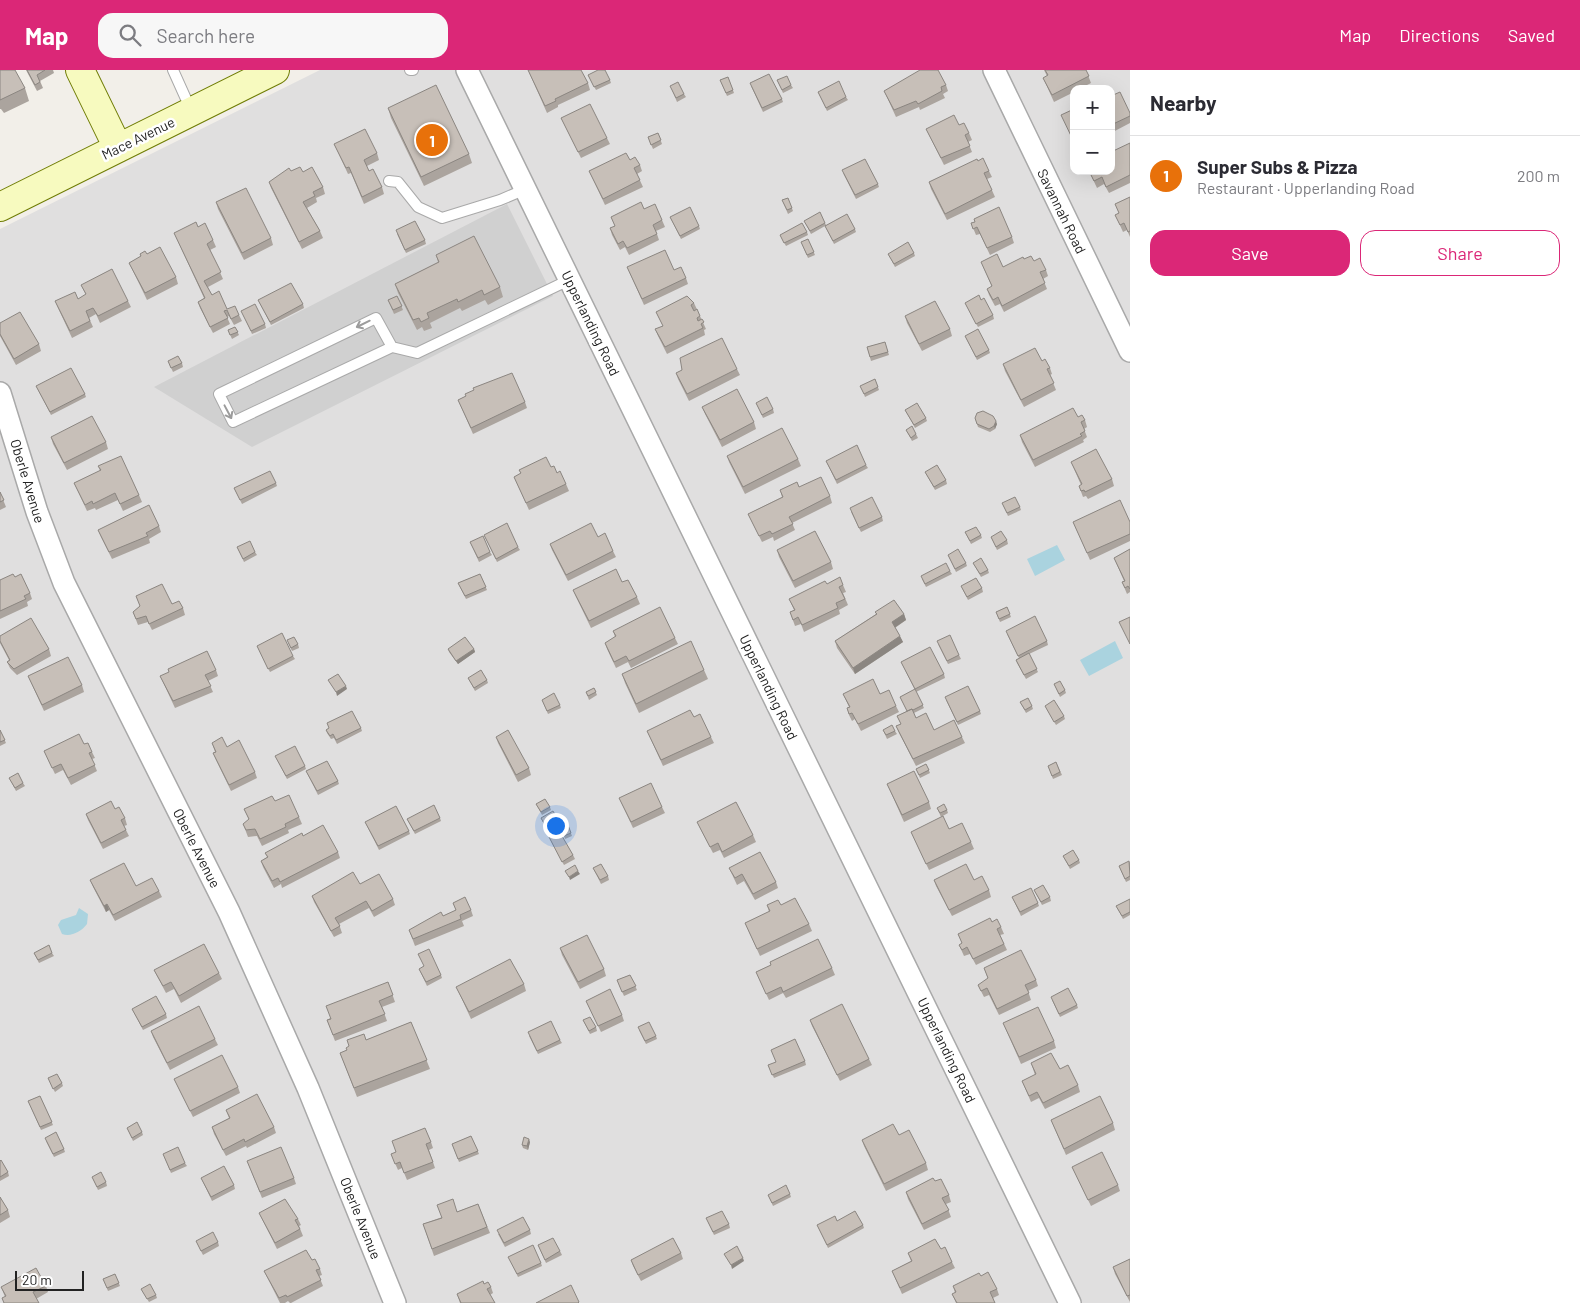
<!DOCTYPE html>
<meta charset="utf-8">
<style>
body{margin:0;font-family:Barlow,sans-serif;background:#f7f7f7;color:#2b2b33}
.controls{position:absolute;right:15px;top:15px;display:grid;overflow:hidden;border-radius:10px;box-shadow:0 5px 20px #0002}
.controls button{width:45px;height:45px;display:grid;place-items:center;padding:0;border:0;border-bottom:1px solid #e1e1e2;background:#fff;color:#2b2b33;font:25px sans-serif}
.scale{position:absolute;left:15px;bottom:12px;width:69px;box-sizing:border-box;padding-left:5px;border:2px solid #222;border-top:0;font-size:14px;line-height:18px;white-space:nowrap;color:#222;-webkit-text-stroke:4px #fff;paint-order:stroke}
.you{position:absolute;left:555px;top:755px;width:18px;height:18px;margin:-12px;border:4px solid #fff;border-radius:50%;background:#1a73e8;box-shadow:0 0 0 8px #1a73e833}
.badge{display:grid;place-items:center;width:32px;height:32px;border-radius:50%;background:#db2777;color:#fff;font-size:16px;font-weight:700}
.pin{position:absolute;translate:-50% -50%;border:2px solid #fff;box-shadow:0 1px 5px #0006}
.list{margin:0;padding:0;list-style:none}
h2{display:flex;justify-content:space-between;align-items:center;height:65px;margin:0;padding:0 20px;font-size:21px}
h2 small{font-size:16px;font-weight:400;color:#7c7c81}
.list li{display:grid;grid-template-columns:32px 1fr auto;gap:15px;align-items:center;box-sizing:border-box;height:80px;padding:0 20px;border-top:1px solid #e1e1e2}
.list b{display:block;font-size:19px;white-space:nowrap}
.list p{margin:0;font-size:16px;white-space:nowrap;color:#7c7c81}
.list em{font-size:16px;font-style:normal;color:#7c7c81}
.actions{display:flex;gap:10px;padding:15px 20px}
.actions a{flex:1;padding:11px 0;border:1px solid #db2777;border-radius:15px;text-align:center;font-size:18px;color:#db2777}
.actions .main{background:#db2777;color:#fff}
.icon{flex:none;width:28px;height:28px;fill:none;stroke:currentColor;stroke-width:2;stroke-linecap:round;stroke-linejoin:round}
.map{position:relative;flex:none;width:1130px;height:1233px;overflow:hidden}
header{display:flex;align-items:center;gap:30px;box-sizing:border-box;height:70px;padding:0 25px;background:#db2777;color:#fff}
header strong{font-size:24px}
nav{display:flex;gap:28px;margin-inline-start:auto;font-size:18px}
.search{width:350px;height:45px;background:#f7f7f7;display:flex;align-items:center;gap:12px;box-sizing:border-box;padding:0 18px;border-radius:15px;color:#7c7c81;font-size:19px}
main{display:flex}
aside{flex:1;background:#fff}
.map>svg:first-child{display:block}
.residential{fill:#e0dfdf;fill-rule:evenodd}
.religious{fill:#d0d0d0}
.water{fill:#aad3df}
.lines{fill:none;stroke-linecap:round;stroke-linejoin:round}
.lane-casing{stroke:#a9a9a9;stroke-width:12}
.street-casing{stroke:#a9a9a9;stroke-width:24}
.secondary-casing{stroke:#707d05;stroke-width:30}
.lane{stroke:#fff;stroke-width:10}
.street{stroke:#fff;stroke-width:21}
.secondary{stroke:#f7fabf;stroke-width:28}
.wall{fill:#aba49e}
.shaded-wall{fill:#8b8681}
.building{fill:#c7bfb8;stroke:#8b8681}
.oneway{stroke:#9c9c9c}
.labels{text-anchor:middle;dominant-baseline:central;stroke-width:5;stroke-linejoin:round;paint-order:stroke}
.street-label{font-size:14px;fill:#222;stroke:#fff}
</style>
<header>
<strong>Map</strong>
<div class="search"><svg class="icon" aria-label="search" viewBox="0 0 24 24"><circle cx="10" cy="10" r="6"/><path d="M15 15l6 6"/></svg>Search here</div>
<nav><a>Map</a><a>Directions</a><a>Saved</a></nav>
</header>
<main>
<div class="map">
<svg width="1130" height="1233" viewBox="0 0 1130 1233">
<rect width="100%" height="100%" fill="#f2efe9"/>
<!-- residential -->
<path class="residential" d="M 320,0 L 1130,0 L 1130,1233 L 0,1233 L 0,159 ZM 1074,19 L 1111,19 L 1111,101 L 1074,101 Z"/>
<!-- religious -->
<path class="religious" d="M 507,134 L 553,226 L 252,377 L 154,317 Z"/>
<!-- water -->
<path class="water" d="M 1057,475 L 1065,490 L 1035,506 L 1027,489 Z
M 1115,571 L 1123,588 L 1089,606 L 1080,590 Z
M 79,838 L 88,844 L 87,854 C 81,862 71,867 62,864 L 58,855 L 61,850 L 76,845 Z"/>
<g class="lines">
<defs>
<path id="lane" d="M 173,0 L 191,40
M 410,0 L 413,0
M 389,111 L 398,112 L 418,137 L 442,148 L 500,130 L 526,119
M 392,277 L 376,248 L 219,324 L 233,352 L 392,277 L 417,283 L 569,210"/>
<path id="street" d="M 467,0 L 1070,1233
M 994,0 L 1130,281
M 0,323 L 37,442 L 64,513 L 229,842 L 308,1018 L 395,1233"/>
<path id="secondary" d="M 80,0 L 118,78
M 0,137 L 275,0"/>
</defs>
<!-- lane casing -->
<use href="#lane" class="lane-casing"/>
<!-- street casing -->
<use href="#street" class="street-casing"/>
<!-- secondary casing -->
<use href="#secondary" class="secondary-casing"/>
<!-- lane -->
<use href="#lane" class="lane"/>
<!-- street -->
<use href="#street" class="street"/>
<!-- secondary -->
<use href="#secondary" class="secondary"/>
</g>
<!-- wall -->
<path class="wall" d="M 0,0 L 25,18 L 29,31 L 4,43 L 1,39 L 0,39 Z
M 26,0 L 53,0 L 54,3 L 40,11 L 43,18 L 37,21 Z
M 528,0 L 588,13 L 590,20 L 558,35 L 558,37 L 547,43 Z
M 1044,0 L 1086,0 L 1091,13 L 1079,19 L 1074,19 L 1074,22 L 1054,32 L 1043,8 L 1047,6 Z
M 588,5 L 610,10 L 611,13 L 596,20 Z
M 728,7 L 734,23 L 727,26 L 720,10 Z
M 777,10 L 791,15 L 793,18 L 783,23 Z
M 946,15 L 948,21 L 943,24 L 945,28 L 920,40 L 919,37 L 896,47 L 884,21 Z
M 751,16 L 782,29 L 783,32 L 763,42 Z
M 672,20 L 684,24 L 686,27 L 677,32 Z
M 818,22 L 846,27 L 848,30 L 827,41 Z
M 1111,26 L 1130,43 L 1130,53 L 1111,63 Z
M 388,38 L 469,84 L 472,93 L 424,116 L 391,48 Z
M 561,48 L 607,68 L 610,74 L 581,88 Z
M 926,59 L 969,63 L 972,70 L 968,72 L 972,82 L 944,95 Z
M 658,63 L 662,74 L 653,79 L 648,67 Z
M 1130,73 L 1130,113 L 1109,123 L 1104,114 L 1097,118 L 1090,103 L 1111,101 Z
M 334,74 L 377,83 L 379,90 L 367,96 L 369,101 L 382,117 L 384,124 L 364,134 L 351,103 L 348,104 Z
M 630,90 L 640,95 L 642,101 L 637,104 L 643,117 L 605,135 L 589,101 Z
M 978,91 L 989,101 L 992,107 L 987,109 L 995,127 L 947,150 L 931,119 L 929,112 Z
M 291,101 L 303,102 L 323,117 L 325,124 L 316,128 L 317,132 L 307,138 L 320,161 L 323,168 L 302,179 L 271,118 L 269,112 Z
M 843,103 L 878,114 L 879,117 L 856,129 Z
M 1130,127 L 1130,167 L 1127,160 L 1123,162 L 1118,151 L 1115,145 L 1119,143 L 1115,134 Z
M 788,128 L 793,141 L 788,144 L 782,130 Z
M 216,132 L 271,168 L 273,175 L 244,190 L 218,139 Z
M 644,139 L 662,150 L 665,157 L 656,161 L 659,170 L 629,185 L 625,177 L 620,180 L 612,165 L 610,158 L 615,156 L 611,147 Z
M 670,147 L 699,156 L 700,159 L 681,169 Z
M 804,151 L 825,153 L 826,155 L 855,159 L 856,162 L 834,174 L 825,156 L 811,164 Z
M 971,153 L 1012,167 L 1014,173 L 990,185 L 980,164 L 976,165 Z
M 198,157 L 213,170 L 216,177 L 210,180 L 223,209 L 208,217 L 212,225 L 227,239 L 239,245 L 242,251 L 234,255 L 229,246 L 227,247 L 230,254 L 213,263 L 200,238 L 198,232 L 204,228 L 174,163 Z
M 807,162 L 808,165 L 786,176 L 780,165 Z
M 397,164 L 425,170 L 426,174 L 406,183 Z
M 808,169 L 815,185 L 808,188 L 801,172 Z
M 914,183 L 915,186 L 895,197 L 888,184 Z
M 140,184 L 147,184 L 176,207 L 178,214 L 147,230 L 132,199 L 129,193 L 141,187 Z
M 436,185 L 500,217 L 503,227 L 488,235 L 485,230 L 462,241 L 460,238 L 430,253 L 432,258 L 424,261 L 422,257 L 417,260 L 398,223 L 395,214 L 438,192 Z
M 1024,189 L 1034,191 L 1046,200 L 1048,206 L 1043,209 L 1047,219 L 1004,242 L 1000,234 L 995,236 L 989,225 L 987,219 L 992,217 L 981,192 L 1003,197 Z
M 627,197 L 674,200 L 686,208 L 688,214 L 644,235 Z
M 81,215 L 128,231 L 131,237 L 100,253 L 96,244 L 89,248 L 93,257 L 72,268 L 58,238 L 55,231 L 78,229 L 86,225 Z
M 397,226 L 403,240 L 394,244 L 388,230 Z
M 258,230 L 303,234 L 304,238 L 271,255 Z
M 981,230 L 993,245 L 994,249 L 978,257 L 965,233 Z
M 694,233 L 706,259 L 704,260 L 705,265 L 667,284 L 658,266 L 655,259 L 663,256 L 656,242 Z
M 243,244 L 265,254 L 266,258 L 252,264 Z
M 905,246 L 950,259 L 952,266 L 922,281 L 907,253 Z
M 0,253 L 39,274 L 41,281 L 16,295 L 0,266 Z
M 235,257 L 239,265 L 232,269 L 228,260 Z
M 965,266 L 989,280 L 990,283 L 977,290 Z
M 885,272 L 889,285 L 871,291 L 867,277 Z
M 168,291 L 182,293 L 183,297 L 173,302 Z
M 1042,291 L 1050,298 L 1052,304 L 1050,305 L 1056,320 L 1024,337 L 1005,301 L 1003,294 Z
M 737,299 L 740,305 L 689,331 L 678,309 L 676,303 L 682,300 Z
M 875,309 L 879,320 L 865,327 L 862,319 Z
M 36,316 L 85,324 L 86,327 L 51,345 Z
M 466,326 L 525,332 L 527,338 L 473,364 L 458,330 Z
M 756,333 L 773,339 L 774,343 L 763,348 Z
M 702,337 L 754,352 L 756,359 L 722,377 L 705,344 Z
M 905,340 L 926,348 L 927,351 L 915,358 Z
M 1078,347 L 1085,350 L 1087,357 L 1084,359 L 1087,367 L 1083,370 L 1084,372 L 1035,397 L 1022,372 L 1020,365 Z
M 975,348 L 997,354 L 995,359 L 990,362 L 978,357 Z
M 906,360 L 916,364 L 918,368 L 912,371 Z
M 51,367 L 106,372 L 108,379 L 67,400 L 53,374 Z
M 727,386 L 798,389 L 801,396 L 745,424 L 729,392 Z
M 826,391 L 866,395 L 868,398 L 837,414 Z
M 1071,392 L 1112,409 L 1114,416 L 1088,429 L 1086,426 L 1083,427 L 1079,416 L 1081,415 Z
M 98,396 L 139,425 L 142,432 L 123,441 L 118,430 L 96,440 L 95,438 L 87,441 L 74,413 L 100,401 Z
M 551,397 L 557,403 L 566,414 L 569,421 L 529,440 L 514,407 L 521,404 L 519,400 Z
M 925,402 L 946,410 L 947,414 L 935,420 Z
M 276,413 L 277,416 L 242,434 L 234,418 Z
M 799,417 L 830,426 L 832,433 L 792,453 L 795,460 L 774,471 L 773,467 L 762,472 L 748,444 L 782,427 L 780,420 Z
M 0,422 L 6,437 L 0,440 Z
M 1002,433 L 1020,437 L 1021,440 L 1008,446 Z
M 851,442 L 882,447 L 883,451 L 861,462 Z
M 1073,452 L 1130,452 L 1130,471 L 1090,490 Z
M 159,456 L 161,462 L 149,469 L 150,473 L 112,489 L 101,467 L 98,460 Z
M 965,462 L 981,465 L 982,468 L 971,474 Z
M 484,465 L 518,477 L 520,480 L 497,492 Z
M 598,467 L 613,481 L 616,487 L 568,511 L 552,480 L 550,474 Z
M 991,467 L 1007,470 L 1008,474 L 997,480 Z
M 470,472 L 490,482 L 492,485 L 479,492 Z
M 237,477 L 255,482 L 257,485 L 244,492 Z
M 1130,479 L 1130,522 L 1127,524 L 1122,512 L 1124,511 L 1114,488 Z
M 777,480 L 831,492 L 833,499 L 795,518 L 779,487 Z
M 948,485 L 966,493 L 967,496 L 956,502 Z
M 973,493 L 988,500 L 989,503 L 981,507 Z
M 950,501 L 952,504 L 926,517 L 922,509 Z
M 480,504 L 487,520 L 466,529 L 458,513 Z
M 15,507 L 30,523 L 32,529 L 27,532 L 28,536 L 0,549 L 0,510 Z
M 622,512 L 637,527 L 640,534 L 591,558 L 576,527 L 573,520 Z
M 827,514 L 843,515 L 846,522 L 843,523 L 848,535 L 839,540 L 840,544 L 804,562 L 801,554 L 795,556 L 790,542 L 794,540 L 789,529 Z
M 961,516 L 982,518 L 983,522 L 968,530 Z
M 136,526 L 172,534 L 183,538 L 185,545 L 152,560 L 148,552 L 138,555 L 133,542 L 140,536 Z
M 1007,537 L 1011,547 L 1000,552 L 996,542 Z
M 875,542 L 904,544 L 906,550 L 895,558 L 903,572 L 855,604 L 837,578 L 835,571 L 876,544 Z
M 613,561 L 675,568 L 678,574 L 631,598 L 628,592 L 616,598 L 607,579 L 605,573 L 615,567 Z
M 1007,564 L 1047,571 L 1048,575 L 1029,584 L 1038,602 L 1026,609 L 1017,593 L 1016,590 L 1019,588 Z
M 0,566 L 49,579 L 51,586 L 17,605 L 10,598 L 7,592 L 9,590 L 0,573 Z
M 288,573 L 298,574 L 299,578 L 292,581 Z
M 938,574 L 959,585 L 961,589 L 948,594 Z
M 257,576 L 293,586 L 295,589 L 270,602 Z
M 448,579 L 474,579 L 475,582 L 458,594 L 449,582 Z
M 901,592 L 944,604 L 945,608 L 916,622 L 924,638 L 914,643 L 916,648 L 934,660 L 962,667 L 965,673 L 916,696 L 899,663 L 896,656 L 901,654 L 897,646 L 907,641 L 900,627 L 915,620 Z
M 216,600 L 218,606 L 208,611 L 213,622 L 175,638 L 160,606 Z
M 704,600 L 708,609 L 639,643 L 625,613 L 622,604 Z
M 28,606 L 82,615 L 84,622 L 44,641 Z
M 468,608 L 487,610 L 488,613 L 475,621 Z
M 1054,614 L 1065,620 L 1066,623 L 1060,627 Z
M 594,618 L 597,625 L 589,630 L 586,622 Z
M 843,624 L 880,624 L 896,636 L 899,642 L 861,661 L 855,649 L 852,651 L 849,645 L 847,638 L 849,637 Z
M 542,630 L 560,635 L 561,638 L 548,644 Z
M 946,630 L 980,641 L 981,644 L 958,655 Z
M 1020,632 L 1032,636 L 1033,639 L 1026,643 Z
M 1045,636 L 1064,646 L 1065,649 L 1056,655 Z
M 694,647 L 711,667 L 714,673 L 663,696 L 647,661 Z
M 329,658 L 361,658 L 362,661 L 337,674 L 334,668 L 331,669 L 327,663 L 326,660 Z
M 0,660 L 6,673 L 0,676 Z
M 883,660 L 895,661 L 897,664 L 887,669 Z
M 496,667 L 529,698 L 531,705 L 518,712 L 498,673 Z
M 212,673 L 227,677 L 255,702 L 257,708 L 231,721 L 216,690 L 213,683 L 215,682 Z
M 84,674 L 92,682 L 95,688 L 92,689 L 97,701 L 71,715 L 63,700 L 55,704 L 44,681 Z
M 275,686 L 305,696 L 306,699 L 287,709 Z
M 1056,692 L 1062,705 L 1053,709 L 1048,696 Z
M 926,694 L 930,703 L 920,708 L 916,699 Z
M 306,701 L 338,711 L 339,714 L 318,725 Z
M 9,708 L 23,713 L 25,716 L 16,721 Z
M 887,714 L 929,732 L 931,739 L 904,752 Z
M 619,728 L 662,737 L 665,743 L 633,758 Z
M 275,731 L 299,747 L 302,754 L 288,760 L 289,763 L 262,776 L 257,766 L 248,767 L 243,754 L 249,750 L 244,739 Z
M 536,734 L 550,737 L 551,740 L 542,745 Z
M 937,738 L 947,740 L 948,743 L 941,747 Z
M 115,739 L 125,748 L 127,755 L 124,756 L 129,766 L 103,779 L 88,750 L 86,744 Z
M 440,748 L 441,751 L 415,764 L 407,749 Z
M 541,748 L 558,750 L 559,754 L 547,760 Z
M 365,752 L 409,761 L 410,764 L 379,780 Z
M 697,752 L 753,765 L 756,772 L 724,788 L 720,780 L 713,783 L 700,758 Z
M 568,755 L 572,766 L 565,769 L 561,758 Z
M 949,759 L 971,772 L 974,779 L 929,800 L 911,762 Z
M 303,766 L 338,782 L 340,788 L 282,818 L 281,814 L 274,818 L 263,797 L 261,791 L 267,787 L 265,783 Z
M 549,767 L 560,767 L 573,785 L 575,789 L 564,795 Z
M 1063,786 L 1079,790 L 1080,793 L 1070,799 Z
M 1130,792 L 1130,810 L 1126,812 L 1119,796 Z
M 593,798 L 608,806 L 609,810 L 601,814 Z
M 729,798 L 776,812 L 778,818 L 755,830 L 744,811 L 737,815 Z
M 90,810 L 136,816 L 159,821 L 162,827 L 115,851 L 109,840 L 106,842 L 93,817 Z
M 934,810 L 974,810 L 989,820 L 991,827 L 952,846 L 936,816 Z
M 360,814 L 393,829 L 395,835 L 374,847 L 369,838 L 339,854 L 342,863 L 334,867 L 314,832 L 312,826 Z
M 1034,820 L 1050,827 L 1051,831 L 1042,835 Z
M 1012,827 L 1038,833 L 1039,836 L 1021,846 Z
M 1130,829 L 1130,845 L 1123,849 L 1116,836 Z
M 453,833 L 471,840 L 473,846 L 462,851 L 464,856 L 415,876 L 409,860 L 443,846 L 456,840 Z
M 767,835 L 781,835 L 809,854 L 812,861 L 760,886 L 745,853 L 769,842 Z
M 992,852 L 1001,857 L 1004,864 L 1000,865 L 1007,880 L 976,895 L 970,884 L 964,886 L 959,875 L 962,873 L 958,864 Z
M 560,878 L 604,899 L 606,906 L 580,919 L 562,885 Z
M 34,883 L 52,883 L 54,886 L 39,893 Z
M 770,892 L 832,898 L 835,905 L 786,928 L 783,923 L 769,930 L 756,902 L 771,895 Z
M 424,896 L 441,905 L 442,908 L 427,916 L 419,899 Z
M 984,898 L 1036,910 L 1038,916 L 1028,921 L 1031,930 L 999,945 L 989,925 L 984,927 L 978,915 L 988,909 Z
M 154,900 L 219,903 L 222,909 L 181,933 L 174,919 L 166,923 L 157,906 Z
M 630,905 L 637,920 L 624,926 L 617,910 Z
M 388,912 L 395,932 L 382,937 L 387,951 L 335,971 L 327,950 Z
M 524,914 L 526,921 L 471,949 L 459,923 L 456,917 Z
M 1052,930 L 1077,935 L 1078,938 L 1060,947 Z
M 586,931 L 622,945 L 624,951 L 601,962 Z
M 132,939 L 166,944 L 167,948 L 143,960 Z
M 583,950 L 596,957 L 597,961 L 590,964 Z
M 810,950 L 869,989 L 872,995 L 840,1011 L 812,956 Z
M 411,952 L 430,999 L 357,1027 L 340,983 L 347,980 L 366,970 Z
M 1003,953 L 1054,971 L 1056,978 L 1021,994 Z
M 639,960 L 656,966 L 657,969 L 646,974 Z
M 151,961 L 215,969 L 218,975 L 170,1000 L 153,967 Z
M 529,966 L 560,970 L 562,973 L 538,984 Z
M 805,991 L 806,995 L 774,1008 L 768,995 Z
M 1031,993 L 1060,999 L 1078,1015 L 1080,1022 L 1045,1039 L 1039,1028 L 1031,1032 L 1022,1011 L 1035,1005 Z
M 48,1008 L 62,1013 L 63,1016 L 55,1022 Z
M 174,1009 L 238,1017 L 240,1023 L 193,1047 Z
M 40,1026 L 53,1055 L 41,1060 L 28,1031 Z
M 226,1040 L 274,1057 L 276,1063 L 247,1078 L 246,1076 L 226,1086 L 214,1064 L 212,1057 L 229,1048 Z
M 1051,1050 L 1113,1053 L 1115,1060 L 1066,1085 Z
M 127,1058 L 142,1062 L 143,1065 L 133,1071 Z
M 899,1065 L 926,1093 L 928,1100 L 886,1121 L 864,1076 L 862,1070 Z
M 471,1066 L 479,1084 L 459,1092 L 452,1074 Z
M 46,1071 L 64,1079 L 65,1082 L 54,1087 Z
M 431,1072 L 433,1078 L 429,1080 L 435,1098 L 407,1110 L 402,1098 L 398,1100 L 391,1084 Z
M 530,1072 L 528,1080 L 523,1078 L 522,1075 Z
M 163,1084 L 185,1093 L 187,1096 L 171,1103 Z
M 0,1091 L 8,1102 L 9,1106 L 0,1111 Z
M 247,1091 L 294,1108 L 296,1114 L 262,1128 Z
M 1072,1097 L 1118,1115 L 1120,1121 L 1091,1136 Z
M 92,1107 L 106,1112 L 107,1116 L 98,1120 Z
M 201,1108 L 234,1115 L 235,1119 L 212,1131 Z
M 935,1111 L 949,1125 L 951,1132 L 946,1134 L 951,1147 L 924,1160 L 908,1129 L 906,1122 Z
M 790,1124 L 791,1127 L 773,1136 L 768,1125 Z
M 0,1127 L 8,1140 L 10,1147 L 0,1153 Z
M 478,1134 L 490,1163 L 434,1186 L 423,1154 Z
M 259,1143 L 298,1149 L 301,1155 L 299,1156 L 303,1166 L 277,1179 Z
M 837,1151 L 863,1155 L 864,1158 L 828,1178 L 817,1155 Z
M 708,1152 L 729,1154 L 730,1158 L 714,1165 Z
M 530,1160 L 531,1164 L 505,1177 L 498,1164 Z
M 196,1171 L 218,1172 L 219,1176 L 203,1185 Z
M 538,1175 L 560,1181 L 562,1185 L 546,1193 Z
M 941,1179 L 952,1192 L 955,1198 L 902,1224 L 892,1201 L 911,1191 L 908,1183 Z
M 681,1183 L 683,1189 L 641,1211 L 633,1196 L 631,1190 Z
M 1130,1189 L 1130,1232 L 1115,1204 L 1113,1197 Z
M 312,1190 L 320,1199 L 322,1205 L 319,1206 L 323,1216 L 291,1233 L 290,1233 L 288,1231 L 285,1233 L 280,1233 L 264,1201 Z
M 510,1190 L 541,1193 L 542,1196 L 518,1207 Z
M 115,1204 L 120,1216 L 108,1221 L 103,1209 Z
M 981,1206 L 997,1219 L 999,1225 L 993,1228 L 995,1233 L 956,1233 L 952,1224 L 955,1223 L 953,1216 Z
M 484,1214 L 491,1217 L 493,1223 L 490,1225 L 495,1233 L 460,1233 L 457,1224 Z
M 46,1216 L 48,1222 L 36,1229 L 39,1233 L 4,1233 L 2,1228 L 5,1227 L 1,1217 Z
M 141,1219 L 156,1225 L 157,1228 L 149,1232 Z"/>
<!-- shaded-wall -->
<path class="shaded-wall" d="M 996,351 L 997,354 L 995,359 L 994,356 Z
M 904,544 L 906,550 L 894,558 L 892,552 Z
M 900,566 L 903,572 L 855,604 L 853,598 Z
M 474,579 L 475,582 L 458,594 L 456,591 Z
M 346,616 L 347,619 L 337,626 L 336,622 Z
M 578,801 L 580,804 L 570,810 L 569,807 Z
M 107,834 L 109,840 L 106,842 L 104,836 Z
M 529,1069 L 530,1072 L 528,1080 L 527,1076 Z
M 743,1188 L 744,1191 L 732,1199 L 731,1195 Z"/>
<!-- building -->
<path class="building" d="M 0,0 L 15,0 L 25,18 L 0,30 Z
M 27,0 L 45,0 L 37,5 L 40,12 L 35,15 Z
M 528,0 L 581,0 L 588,13 L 555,29 L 556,31 L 545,36 Z
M 598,0 L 605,0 L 610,10 L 594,17 L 588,5 Z
M 920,0 L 938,0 L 946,15 L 941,17 L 942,21 L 918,34 L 916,31 L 894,40 L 884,21 Z
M 1045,0 L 1086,0 L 1089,6 L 1052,25 L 1043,8 L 1048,5 Z
M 769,4 L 782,29 L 762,38 L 750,13 Z
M 787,6 L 791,15 L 782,20 L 777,10 Z
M 728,7 L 733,20 L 726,23 L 720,10 Z
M 839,11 L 846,27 L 826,38 L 818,22 Z
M 678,12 L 684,24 L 676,28 L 670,16 Z
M 436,15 L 469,84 L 421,107 L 388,38 Z
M 1120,22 L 1130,43 L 1130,46 L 1111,55 L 1111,26 Z
M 590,34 L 607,68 L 578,82 L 561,48 Z
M 1074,39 L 1074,72 L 1061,45 Z
M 954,45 L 959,55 L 964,53 L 969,63 L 965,65 L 970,76 L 941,88 L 926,59 Z
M 365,59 L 377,83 L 364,90 L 369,101 L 373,99 L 382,117 L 362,127 L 349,97 L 346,98 L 334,74 Z
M 658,63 L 661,70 L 651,75 L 648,67 Z
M 1130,73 L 1130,105 L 1106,117 L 1102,107 L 1094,111 L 1090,103 L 1095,101 L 1111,101 L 1111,82 Z
M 626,83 L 630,90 L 635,87 L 640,95 L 634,98 L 640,110 L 603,129 L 589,101 Z
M 983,88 L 989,101 L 984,103 L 992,120 L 945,144 L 929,112 L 977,89 L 978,91 Z
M 865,89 L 878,114 L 855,125 L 842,100 Z
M 300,97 L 303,102 L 312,97 L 323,117 L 313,122 L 315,126 L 303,132 L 320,161 L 299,172 L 269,112 L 289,98 L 291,101 Z
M 246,118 L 271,168 L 242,183 L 216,132 Z
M 1130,127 L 1130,161 L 1128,162 L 1124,153 L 1120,155 L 1115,145 L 1119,143 L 1115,134 Z
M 788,128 L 792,138 L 787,140 L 782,130 Z
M 641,132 L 644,139 L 655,134 L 662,150 L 653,155 L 657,164 L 627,178 L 623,171 L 618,174 L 610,158 L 615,156 L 611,147 Z
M 690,137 L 699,156 L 680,166 L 670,147 Z
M 999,137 L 1012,167 L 987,178 L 977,157 L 973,159 L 971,153 L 975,152 L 974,149 Z
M 820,142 L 825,153 L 810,161 L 804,151 Z
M 847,144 L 855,159 L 833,171 L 825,156 Z
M 415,151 L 425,170 L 405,180 L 396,160 Z
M 196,152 L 198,157 L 205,153 L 213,170 L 207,174 L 221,202 L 204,211 L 212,225 L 219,221 L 227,239 L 235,236 L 239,245 L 231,249 L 227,240 L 224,241 L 228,248 L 210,257 L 198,232 L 205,228 L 174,163 Z
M 802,153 L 807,162 L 784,173 L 780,165 Z
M 474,166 L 500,217 L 484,225 L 482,220 L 458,232 L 457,229 L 427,243 L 429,248 L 421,252 L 419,248 L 413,250 L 395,214 L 439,192 L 436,185 Z
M 808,169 L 814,182 L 807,185 L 801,172 Z
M 908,172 L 914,183 L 894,194 L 888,184 Z
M 160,177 L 176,207 L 145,223 L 129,193 L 141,186 L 140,184 L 145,181 L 147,184 Z
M 665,180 L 674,200 L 681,197 L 686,208 L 642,229 L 627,197 Z
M 997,184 L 1003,197 L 1023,187 L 1024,189 L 1031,186 L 1034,191 L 1040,188 L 1046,200 L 1040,202 L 1045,213 L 1002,236 L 998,227 L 993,230 L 987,219 L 992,216 L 981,192 Z
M 112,199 L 128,231 L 98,246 L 93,238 L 86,241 L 90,251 L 70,261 L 55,231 L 75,222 L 78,229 L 86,224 L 81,215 Z
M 291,213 L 303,234 L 270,252 L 258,230 Z
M 979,225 L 981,230 L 984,228 L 993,245 L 976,254 L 965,233 Z
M 397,226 L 402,236 L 393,240 L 388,230 Z
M 687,226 L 694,233 L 691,235 L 694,241 L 697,239 L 700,246 L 697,248 L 698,251 L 702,249 L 704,252 L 701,254 L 703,258 L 665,277 L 655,259 L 663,256 L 656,242 Z
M 935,231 L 950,259 L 919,274 L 905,246 Z
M 255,234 L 265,254 L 251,261 L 241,241 Z
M 20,242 L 39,274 L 14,289 L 0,264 L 0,253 Z
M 235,257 L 238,262 L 230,265 L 228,260 Z
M 978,259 L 989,280 L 976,287 L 965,266 Z
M 722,268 L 737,299 L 687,324 L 676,303 L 682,300 L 680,288 Z
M 885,272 L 888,282 L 870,287 L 867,277 Z
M 1035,278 L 1042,291 L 1045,289 L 1050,298 L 1047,299 L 1054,313 L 1021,330 L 1003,294 Z
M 178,286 L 182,293 L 171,298 L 168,291 Z
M 71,298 L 85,324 L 50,342 L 36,316 Z
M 512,303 L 525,332 L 471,358 L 458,330 L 466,326 L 465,324 L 474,320 L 473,318 Z
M 875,309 L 878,317 L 864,324 L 860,316 Z
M 737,319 L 754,352 L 720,370 L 702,337 Z
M 767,327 L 773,339 L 762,345 L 756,333 Z
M 917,333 L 926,348 L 914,355 L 905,340 Z
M 1073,338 L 1078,347 L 1082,345 L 1085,350 L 1081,352 L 1085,361 L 1080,364 L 1082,366 L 1033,390 L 1020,365 Z
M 983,341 L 993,346 L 996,351 L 994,356 L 989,359 L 977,354 L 975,348 L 977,343 Z
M 92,346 L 106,372 L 64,393 L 51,367 Z
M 912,356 L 916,364 L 911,368 L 906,360 Z
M 782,358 L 798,389 L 743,417 L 727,386 Z
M 857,375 L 866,395 L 836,410 L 826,391 Z
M 1096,379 L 1112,409 L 1085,422 L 1084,420 L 1081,421 L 1079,416 L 1082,414 L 1071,392 Z
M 121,386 L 139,425 L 120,434 L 115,423 L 93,434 L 92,431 L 85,435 L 74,413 L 101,400 L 98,396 Z
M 546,387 L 551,397 L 554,396 L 557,403 L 560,401 L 566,414 L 526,433 L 514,407 L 521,403 L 519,400 Z
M 937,395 L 946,410 L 934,417 L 925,402 Z
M 270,401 L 276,413 L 240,430 L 234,418 Z
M 821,407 L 830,426 L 789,447 L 793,454 L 772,464 L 770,461 L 759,466 L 748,444 L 783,427 L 780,420 L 797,412 L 799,417 Z
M 0,422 L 4,430 L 0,432 Z
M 872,427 L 882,447 L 859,458 L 850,438 Z
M 1015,427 L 1020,437 L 1007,443 L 1002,433 Z
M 1120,430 L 1130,452 L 1130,464 L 1087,483 L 1073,452 Z
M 149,435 L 159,456 L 146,463 L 148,466 L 109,482 L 98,460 Z
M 507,453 L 518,477 L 496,489 L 484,465 Z
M 591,453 L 598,467 L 605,463 L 613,481 L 566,505 L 550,474 Z
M 976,457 L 981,465 L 970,471 L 965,462 Z
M 815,461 L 831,492 L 793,511 L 777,480 Z
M 1001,461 L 1007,470 L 996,477 L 991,467 Z
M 483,466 L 490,482 L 478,488 L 470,472 Z
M 250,471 L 255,482 L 243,489 L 237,477 Z
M 958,479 L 966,493 L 955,499 L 948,485 Z
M 1130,479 L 1130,519 L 1128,516 L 1125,518 L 1122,512 L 1125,511 L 1114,488 Z
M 981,488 L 988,500 L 980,504 L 973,493 Z
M 946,493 L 950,501 L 925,514 L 921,506 Z
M 616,499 L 622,512 L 628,510 L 637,527 L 589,551 L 573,520 Z
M 13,504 L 15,507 L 21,504 L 30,523 L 24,526 L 26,529 L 0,541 L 0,510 Z
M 480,504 L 486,517 L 465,526 L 458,513 Z
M 840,507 L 843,515 L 839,517 L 845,529 L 836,533 L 838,538 L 802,555 L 798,547 L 793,550 L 790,542 L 795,540 L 789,529 L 825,511 L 827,514 Z
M 976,508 L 982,518 L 967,527 L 961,516 Z
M 162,514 L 172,534 L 179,531 L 183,538 L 149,554 L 146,546 L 136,549 L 133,542 L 140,536 L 136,526 Z
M 894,530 L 904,544 L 892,552 L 900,566 L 853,598 L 835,571 L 877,544 L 875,542 Z
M 660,537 L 675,568 L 629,591 L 626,586 L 614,592 L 605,573 L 616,566 L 613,561 Z
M 1007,537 L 1010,544 L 999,549 L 996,542 Z
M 1035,546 L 1047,571 L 1018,586 L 1006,561 Z
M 1130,547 L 1130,574 L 1119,552 Z
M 31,548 L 49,579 L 14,599 L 7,592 L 10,590 L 0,571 L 0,566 Z
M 282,563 L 293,586 L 268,599 L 257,576 Z
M 950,565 L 959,585 L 947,591 L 937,571 Z
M 294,567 L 298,574 L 291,578 L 287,570 Z
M 465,567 L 474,579 L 456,591 L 448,579 Z
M 691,571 L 704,600 L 636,634 L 622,604 Z
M 930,577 L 944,604 L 915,619 L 901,592 Z
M 207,581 L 216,600 L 205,605 L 211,616 L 173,631 L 160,606 L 169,602 L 168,599 Z
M 1029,583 L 1037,599 L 1024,605 L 1016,590 Z
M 68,587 L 82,615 L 42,635 L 28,606 Z
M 481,600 L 487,610 L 474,618 L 468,608 Z
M 338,604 L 346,616 L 336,622 L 328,610 Z
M 873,609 L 880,624 L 889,620 L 896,636 L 858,654 L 852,643 L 849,644 L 847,638 L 850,637 L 843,624 Z
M 1060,611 L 1065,620 L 1059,624 L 1054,614 Z
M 968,616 L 980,641 L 957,652 L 945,627 Z
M 594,618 L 596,622 L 588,626 L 586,622 Z
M 915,619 L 923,635 L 913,640 L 912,639 L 907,641 L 900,627 Z
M 554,623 L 560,635 L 547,641 L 542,630 Z
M 1028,628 L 1032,636 L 1025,640 L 1020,632 Z
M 1054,630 L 1064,646 L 1054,652 L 1045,636 Z
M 912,639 L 916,648 L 926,643 L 934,660 L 954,650 L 962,667 L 913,689 L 896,656 L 901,654 L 897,646 Z
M 690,640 L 694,647 L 700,644 L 711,667 L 661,690 L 647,661 Z
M 352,641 L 361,658 L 336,670 L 333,664 L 330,666 L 326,660 L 329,658 L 327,653 Z
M 892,655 L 895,661 L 886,665 L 883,660 Z
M 0,660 L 5,670 L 0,672 Z
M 508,660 L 529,698 L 516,705 L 496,667 Z
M 79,664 L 84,674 L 88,673 L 92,682 L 89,683 L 95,695 L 68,708 L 61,694 L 52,698 L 44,681 Z
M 222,667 L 227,677 L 239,670 L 255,702 L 229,715 L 213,683 L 216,682 L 212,673 Z
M 295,676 L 305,696 L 286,706 L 275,686 Z
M 327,691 L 338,711 L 317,721 L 306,701 Z
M 1056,692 L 1060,702 L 1052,706 L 1048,696 Z
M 926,694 L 929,700 L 919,705 L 916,699 Z
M 914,701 L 929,732 L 902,745 L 887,714 Z
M 18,703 L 23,713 L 15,718 L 9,708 Z
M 651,713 L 662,737 L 631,752 L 619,728 Z
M 289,725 L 299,747 L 285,754 L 286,757 L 260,769 L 255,759 L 246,760 L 243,754 L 249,749 L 244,739 L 272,726 L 275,731 Z
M 545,729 L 550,737 L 541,742 L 536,734 Z
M 111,731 L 115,739 L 119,737 L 125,748 L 121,750 L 126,760 L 101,773 L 86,744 Z
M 736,732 L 753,765 L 722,782 L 718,773 L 710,777 L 697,752 Z
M 944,734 L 947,740 L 940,743 L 937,738 Z
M 434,735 L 440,748 L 414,761 L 407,749 Z
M 396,736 L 409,761 L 378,776 L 365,752 Z
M 553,741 L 558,750 L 546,757 L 541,748 Z
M 943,746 L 949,759 L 962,753 L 971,772 L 926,794 L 911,762 Z
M 323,755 L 338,782 L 280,812 L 278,808 L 272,811 L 261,791 L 268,787 L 265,783 L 302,763 L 303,766 Z
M 568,755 L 571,763 L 564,766 L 561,758 Z
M 557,762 L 560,767 L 562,766 L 573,785 L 562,792 L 549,767 Z
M 1073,780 L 1079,790 L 1069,796 L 1063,786 Z
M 760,782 L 776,812 L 753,824 L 742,804 L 735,808 L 729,798 Z
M 1129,791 L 1130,806 L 1125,809 L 1119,796 Z
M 124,793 L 136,816 L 152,808 L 159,821 L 113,845 L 107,834 L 104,836 L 90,810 Z
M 601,794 L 608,806 L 600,810 L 593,798 Z
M 966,794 L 974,810 L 982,806 L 989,820 L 949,840 L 934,810 Z
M 575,795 L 578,801 L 569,807 L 565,801 Z
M 353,802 L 360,814 L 379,804 L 393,829 L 372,841 L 366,831 L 335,848 L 340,856 L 331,861 L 312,826 Z
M 1043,815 L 1050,827 L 1041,832 L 1034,820 Z
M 1031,818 L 1038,833 L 1020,842 L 1012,827 Z
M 465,827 L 471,840 L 460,845 L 461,849 L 413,869 L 409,860 L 441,842 L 443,846 L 456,840 L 453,833 Z
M 795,828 L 809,854 L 757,879 L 745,853 L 770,841 L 767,835 L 778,830 L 781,835 Z
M 1130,829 L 1130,842 L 1122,846 L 1116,836 Z
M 990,848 L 992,852 L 997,849 L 1001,857 L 997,859 L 1004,874 L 973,889 L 967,877 L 962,880 L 959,875 L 962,873 L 958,864 Z
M 587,865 L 604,899 L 578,912 L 560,878 Z
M 818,869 L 832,898 L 783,922 L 781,917 L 766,924 L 756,902 L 771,895 L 770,892 Z
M 204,874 L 219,903 L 179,926 L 171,912 L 163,916 L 154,900 Z
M 49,875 L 52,883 L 38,890 L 34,883 Z
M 429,879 L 441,905 L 426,912 L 419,899 L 424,896 L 418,884 Z
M 1021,880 L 1036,910 L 1025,915 L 1029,923 L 997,939 L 987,918 L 981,921 L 978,915 L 988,908 L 984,898 Z
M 510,889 L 524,914 L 469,942 L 456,917 Z
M 630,905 L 636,916 L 622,922 L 617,910 Z
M 388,912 L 393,925 L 379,931 L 385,944 L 333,965 L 327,950 L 331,949 L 326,936 Z
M 1068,918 L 1077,935 L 1059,944 L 1051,927 Z
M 610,919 L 622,945 L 598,956 L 586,931 Z
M 156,926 L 166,944 L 142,957 L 132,939 Z
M 842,934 L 869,989 L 837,1005 L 810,950 Z
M 199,936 L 215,969 L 167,993 L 151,961 Z
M 1038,937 L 1054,971 L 1019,987 L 1003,953 Z
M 590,947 L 596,957 L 589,961 L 583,950 Z
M 551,951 L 560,970 L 537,981 L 528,962 Z
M 411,952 L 427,990 L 354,1018 L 340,983 L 347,980 L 346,978 L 349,976 L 347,970 L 364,964 L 366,970 Z
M 649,952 L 656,966 L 645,971 L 638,957 Z
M 795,969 L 805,991 L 772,1005 L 768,995 L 776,992 L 771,980 Z
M 1051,983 L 1060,999 L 1068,995 L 1078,1015 L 1043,1033 L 1037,1022 L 1029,1026 L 1022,1011 L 1036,1004 L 1031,993 Z
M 222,985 L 238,1017 L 190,1041 L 174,1009 Z
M 57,1004 L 62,1013 L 53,1019 L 48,1008 Z
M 257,1024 L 274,1057 L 245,1072 L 244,1069 L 223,1080 L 212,1057 L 230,1048 L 226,1040 Z
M 40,1026 L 52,1052 L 40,1057 L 28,1031 Z
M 1100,1026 L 1113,1053 L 1064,1079 L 1051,1050 Z
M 137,1052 L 142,1062 L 132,1068 L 127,1058 Z
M 893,1054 L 899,1065 L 909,1060 L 926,1093 L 884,1114 L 862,1070 Z
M 425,1058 L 431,1072 L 426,1074 L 433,1092 L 404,1103 L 400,1092 L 395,1094 L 391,1084 L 396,1082 L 392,1071 Z
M 56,1062 L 64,1079 L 53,1084 L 45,1068 Z
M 471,1066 L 478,1081 L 458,1089 L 452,1074 Z
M 524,1067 L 529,1069 L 527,1076 L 522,1075 Z
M 178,1077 L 185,1093 L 170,1100 L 163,1084 Z
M 281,1077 L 294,1108 L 260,1122 L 247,1091 Z
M 1102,1082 L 1118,1115 L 1088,1130 L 1072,1097 Z
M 1,1090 L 8,1102 L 0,1107 L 0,1091 Z
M 224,1096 L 234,1115 L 211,1127 L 201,1108 Z
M 101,1102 L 106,1112 L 97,1117 L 92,1107 Z
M 933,1108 L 935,1111 L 941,1109 L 949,1125 L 942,1128 L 949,1140 L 922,1154 L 906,1122 Z
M 786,1115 L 790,1124 L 772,1133 L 768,1125 Z
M 0,1127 L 8,1140 L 0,1145 Z
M 285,1129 L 298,1149 L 295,1150 L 300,1159 L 275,1173 L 259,1143 Z
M 453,1129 L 457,1142 L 478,1134 L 487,1157 L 432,1179 L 423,1154 L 442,1148 L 437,1135 Z
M 722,1141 L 729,1154 L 713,1162 L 706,1148 Z
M 855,1141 L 863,1155 L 827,1175 L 817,1155 L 835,1146 L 837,1151 Z
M 523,1147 L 530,1160 L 504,1173 L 497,1160 Z
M 213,1162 L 218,1172 L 201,1181 L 196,1171 Z
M 553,1168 L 560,1181 L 545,1190 L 538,1175 Z
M 673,1168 L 681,1183 L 638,1205 L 631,1190 Z
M 935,1169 L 941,1179 L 945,1177 L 952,1192 L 900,1218 L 892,1201 L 912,1191 L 908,1183 Z
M 533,1175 L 541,1193 L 517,1204 L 508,1187 Z
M 737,1176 L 743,1188 L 731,1195 L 724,1184 Z
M 306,1180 L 312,1190 L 315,1189 L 320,1199 L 316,1200 L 321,1210 L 287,1227 L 286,1225 L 279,1228 L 264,1201 Z
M 1130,1189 L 1130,1225 L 1127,1226 L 1113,1197 Z
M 36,1198 L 46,1216 L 33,1222 L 39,1233 L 4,1233 L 2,1228 L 6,1226 L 1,1217 Z
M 988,1202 L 997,1219 L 990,1222 L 995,1233 L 957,1233 L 952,1224 L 956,1222 L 953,1216 L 979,1203 L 981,1206 Z
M 115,1204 L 119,1213 L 107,1218 L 103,1209 Z
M 483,1211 L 484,1214 L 488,1212 L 491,1217 L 487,1219 L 495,1233 L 461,1233 L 457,1224 Z
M 150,1214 L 156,1225 L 147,1229 L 141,1219 Z
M 571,1215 L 579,1232 L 578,1233 L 536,1233 Z"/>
<!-- one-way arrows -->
<defs><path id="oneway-shaft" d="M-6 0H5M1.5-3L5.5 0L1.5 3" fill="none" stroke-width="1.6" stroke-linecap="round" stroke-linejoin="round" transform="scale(1.25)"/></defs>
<g class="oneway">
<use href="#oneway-shaft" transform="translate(363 254) rotate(154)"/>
<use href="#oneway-shaft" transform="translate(228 342) rotate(62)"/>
</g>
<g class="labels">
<!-- street labels -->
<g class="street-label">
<text transform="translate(138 68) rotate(-26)">Mace Avenue</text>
<text transform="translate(1062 141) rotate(64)">Savannah Road</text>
<text transform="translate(591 253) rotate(64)">Upperlanding Road</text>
<text transform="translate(28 411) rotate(73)">Oberle Avenue</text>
<text transform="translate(769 617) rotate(64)">Upperlanding Road</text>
<text transform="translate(197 778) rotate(63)">Oberle Avenue</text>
<text transform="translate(947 980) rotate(64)">Upperlanding Road</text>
<text transform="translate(361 1148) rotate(68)">Oberle Avenue</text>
</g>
</g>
</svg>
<div class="controls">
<button>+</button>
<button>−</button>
</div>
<div class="scale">20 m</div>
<div class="you"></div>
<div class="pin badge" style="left:432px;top:70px;background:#e8710a">1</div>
</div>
<aside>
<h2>Nearby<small></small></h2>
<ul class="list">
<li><span class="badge" style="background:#e8710a">1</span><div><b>Super Subs &amp; Pizza</b><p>Restaurant · Upperlanding Road</p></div><em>200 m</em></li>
</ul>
<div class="actions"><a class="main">Save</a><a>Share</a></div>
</aside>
</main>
